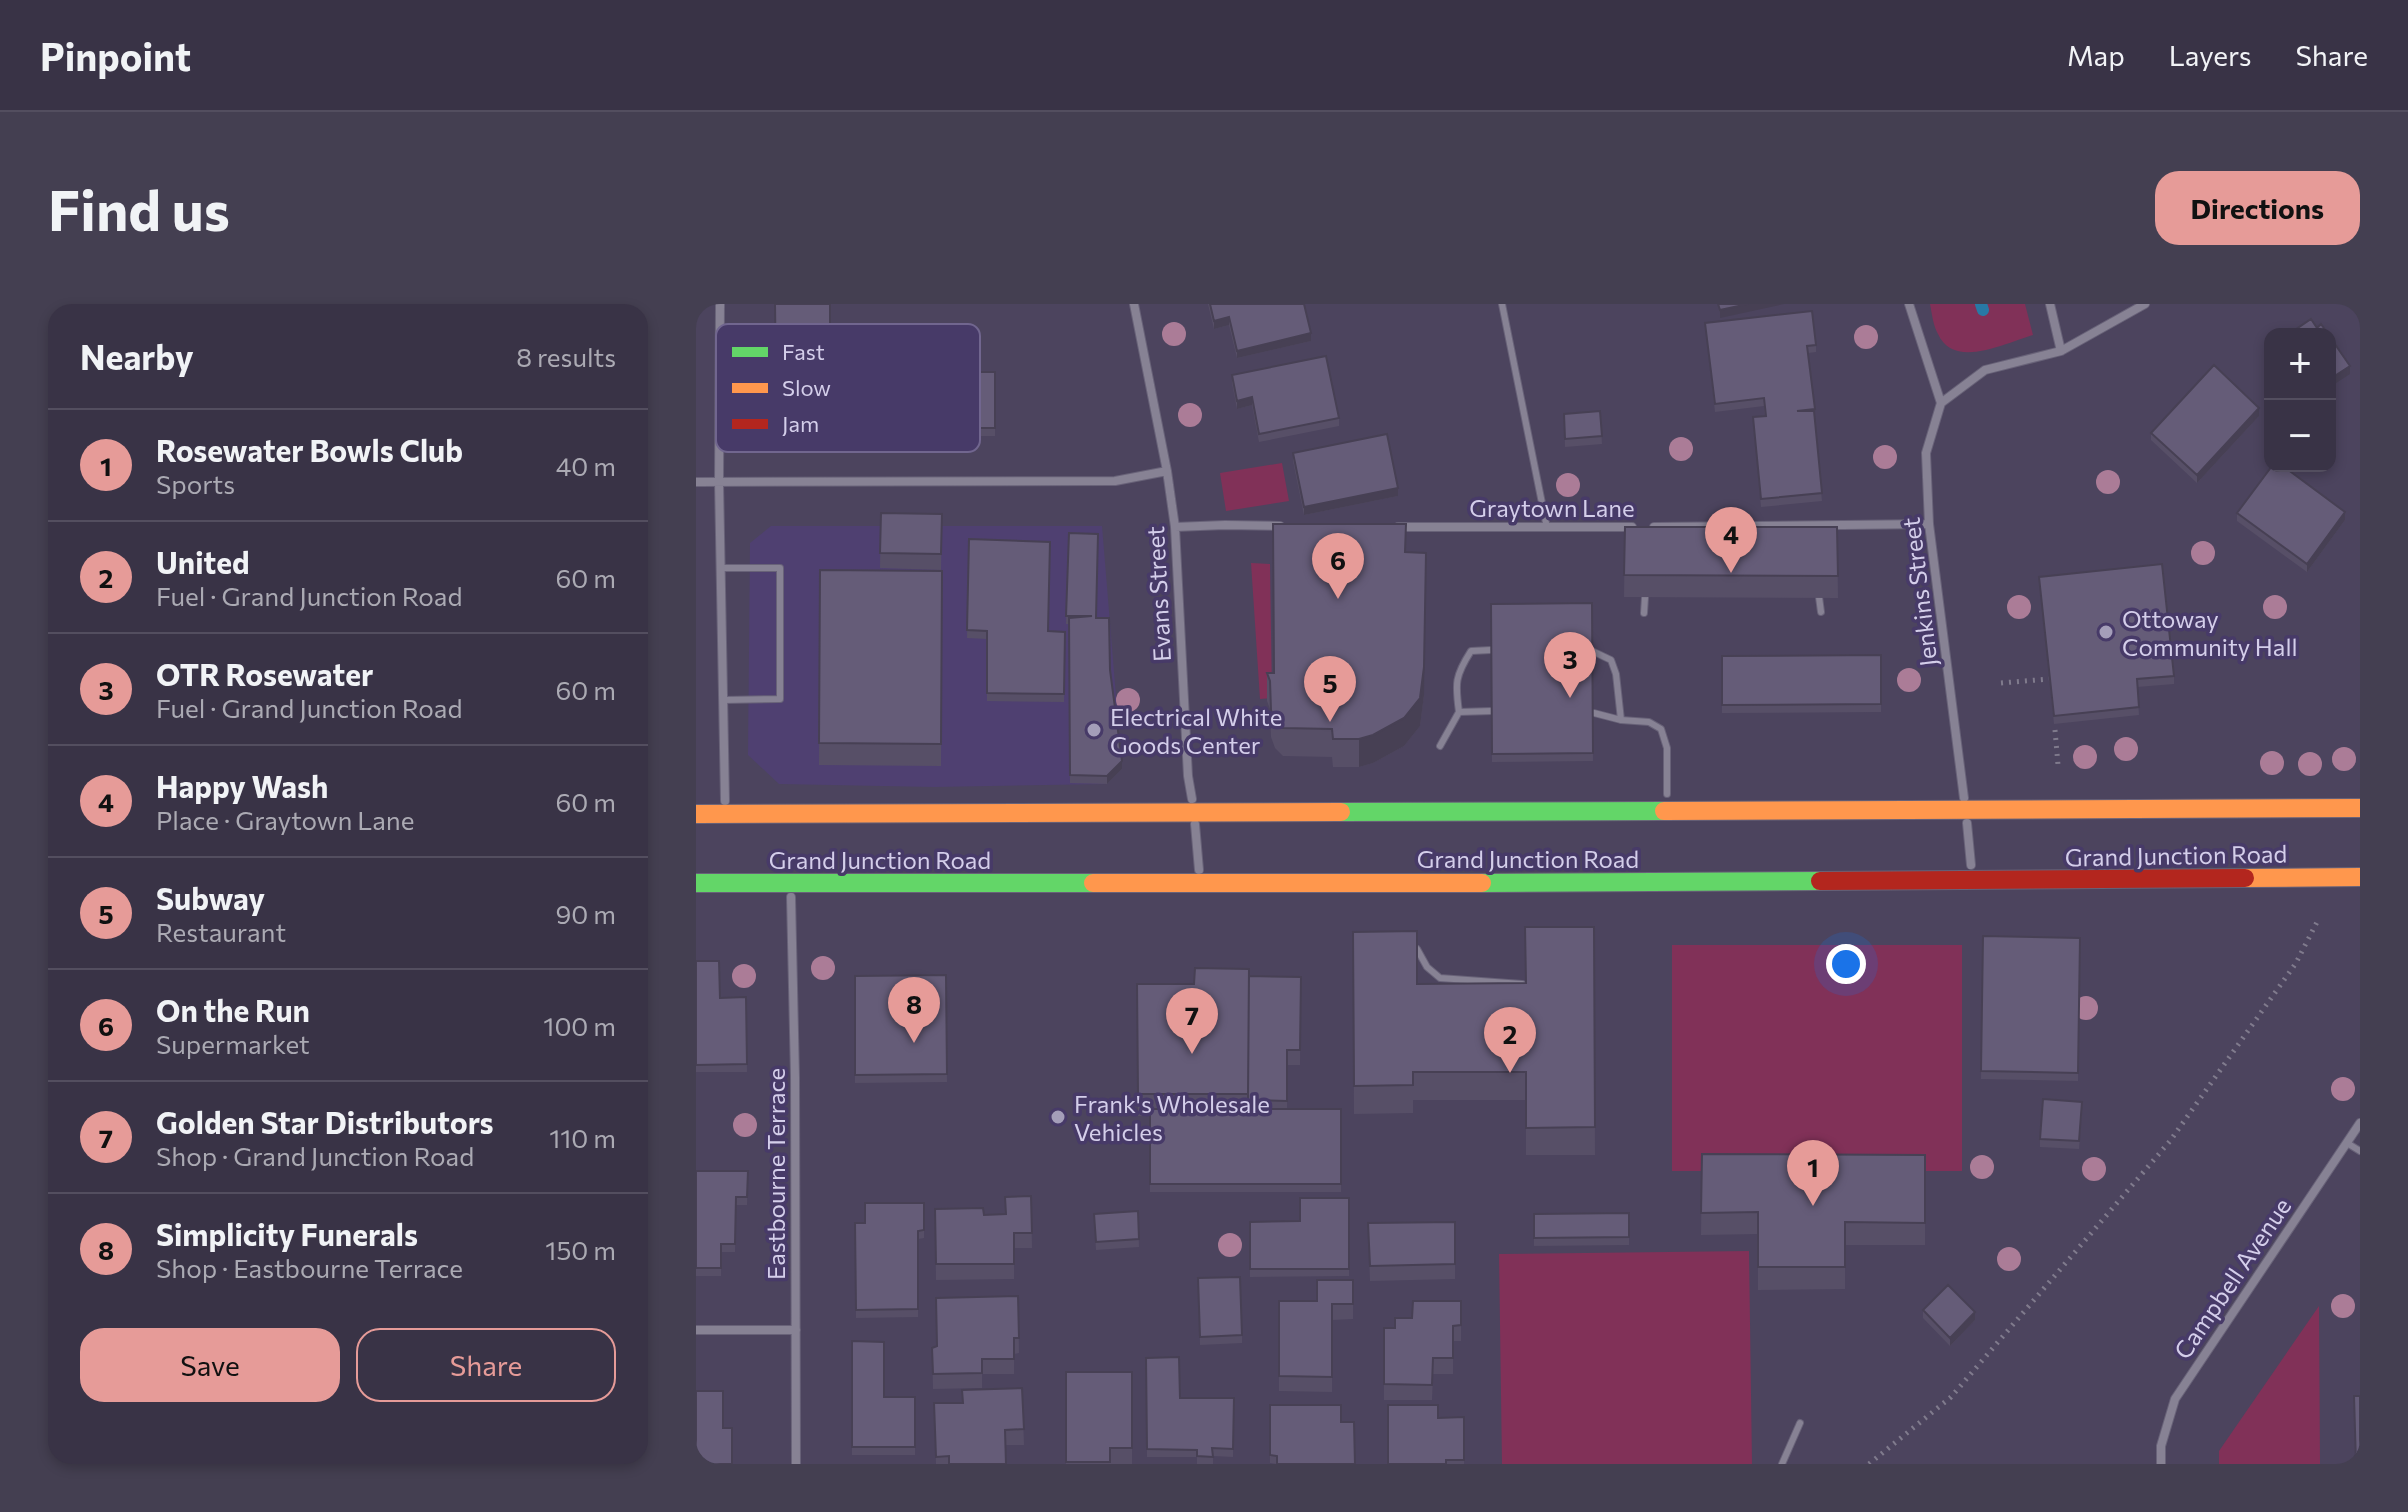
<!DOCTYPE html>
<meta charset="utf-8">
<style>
body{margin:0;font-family:Commissioner,sans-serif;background:#443f51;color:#f1f3f6}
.controls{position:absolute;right:24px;top:24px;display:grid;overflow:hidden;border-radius:16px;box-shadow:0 4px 12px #0003}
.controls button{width:72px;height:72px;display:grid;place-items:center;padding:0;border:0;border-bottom:2px solid #534e5f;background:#393346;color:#f1f3f6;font:40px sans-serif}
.you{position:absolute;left:1150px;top:660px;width:28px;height:28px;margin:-20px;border:6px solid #fff;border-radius:50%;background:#1a73e8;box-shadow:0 0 0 12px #1a73e833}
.badge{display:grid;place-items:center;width:52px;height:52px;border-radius:50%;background:#e69b98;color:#111;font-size:26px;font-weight:700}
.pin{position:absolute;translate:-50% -66px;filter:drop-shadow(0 2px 4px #0008)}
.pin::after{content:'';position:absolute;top:42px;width:28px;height:24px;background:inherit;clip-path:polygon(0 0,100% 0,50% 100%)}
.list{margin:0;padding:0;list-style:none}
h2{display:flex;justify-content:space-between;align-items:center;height:104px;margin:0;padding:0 32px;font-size:34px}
h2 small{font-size:26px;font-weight:400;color:#abaab3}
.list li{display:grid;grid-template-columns:52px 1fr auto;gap:24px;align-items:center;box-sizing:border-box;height:112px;padding:0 32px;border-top:2px solid #534e5f}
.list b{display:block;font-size:30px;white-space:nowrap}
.list p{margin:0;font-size:26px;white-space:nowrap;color:#abaab3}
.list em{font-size:26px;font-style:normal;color:#abaab3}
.actions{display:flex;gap:16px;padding:24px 32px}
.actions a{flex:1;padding:18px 0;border:2px solid #e69b98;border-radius:24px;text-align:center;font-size:28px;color:#e69b98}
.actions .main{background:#e69b98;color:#111}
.map{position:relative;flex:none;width:1664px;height:1160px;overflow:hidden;border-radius:24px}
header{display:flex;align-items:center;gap:48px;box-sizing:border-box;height:112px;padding:0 40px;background:#393346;border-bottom:2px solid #534e5f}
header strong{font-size:38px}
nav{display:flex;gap:44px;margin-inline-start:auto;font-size:28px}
.intro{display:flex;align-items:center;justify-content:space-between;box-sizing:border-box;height:192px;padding:0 48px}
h1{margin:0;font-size:56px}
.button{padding:20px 36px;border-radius:24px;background:#e69b98;color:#111;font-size:28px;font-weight:700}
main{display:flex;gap:48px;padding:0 48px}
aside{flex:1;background:#393346;border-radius:24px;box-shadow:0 4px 12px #0003}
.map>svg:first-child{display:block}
.built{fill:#4f4071}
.green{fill:#813158}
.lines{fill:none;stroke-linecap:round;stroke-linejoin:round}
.stream{stroke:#2879a5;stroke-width:12}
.lane-casing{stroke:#686278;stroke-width:8}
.street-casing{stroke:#686278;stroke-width:10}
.fast-casing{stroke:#686278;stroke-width:20}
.slow-casing{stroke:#686278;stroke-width:20}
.jam-casing{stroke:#686278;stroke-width:20}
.path{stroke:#807b8d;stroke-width:5;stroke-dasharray:2 6;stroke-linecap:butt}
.lane{stroke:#878294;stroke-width:6}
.street{stroke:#878294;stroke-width:8}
.fast{stroke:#63d668;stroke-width:18}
.slow{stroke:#ff974d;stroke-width:18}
.jam{stroke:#b3261e;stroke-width:18}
.tree{fill:#ab7c97}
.wall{fill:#574f67}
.shaded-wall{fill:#474054}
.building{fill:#655c78;stroke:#474054;stroke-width:2}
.poi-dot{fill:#a49eb9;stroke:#473a68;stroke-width:3}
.labels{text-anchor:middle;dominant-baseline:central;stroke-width:7;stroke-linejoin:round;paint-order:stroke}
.street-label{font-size:24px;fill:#d4ceea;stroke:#473a68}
.poi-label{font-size:24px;fill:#d4ceea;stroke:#473a68;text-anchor:start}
.key{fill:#473a68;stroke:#71668f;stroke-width:2}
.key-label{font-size:22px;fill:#d4ceea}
</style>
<header>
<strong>Pinpoint</strong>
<nav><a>Map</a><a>Layers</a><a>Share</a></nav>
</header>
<div class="intro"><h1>Find us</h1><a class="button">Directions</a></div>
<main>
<aside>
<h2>Nearby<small>8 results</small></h2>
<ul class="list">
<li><span class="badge">1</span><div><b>Rosewater Bowls Club</b><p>Sports</p></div><em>40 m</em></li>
<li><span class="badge">2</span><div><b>United</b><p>Fuel · Grand Junction Road</p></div><em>60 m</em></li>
<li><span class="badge">3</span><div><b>OTR Rosewater</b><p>Fuel · Grand Junction Road</p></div><em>60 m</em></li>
<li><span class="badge">4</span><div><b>Happy Wash</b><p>Place · Graytown Lane</p></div><em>60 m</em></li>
<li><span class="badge">5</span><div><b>Subway</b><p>Restaurant</p></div><em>90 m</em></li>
<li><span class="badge">6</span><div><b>On the Run</b><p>Supermarket</p></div><em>100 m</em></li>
<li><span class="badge">7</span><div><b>Golden Star Distributors</b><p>Shop · Grand Junction Road</p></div><em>110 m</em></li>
<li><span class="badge">8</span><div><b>Simplicity Funerals</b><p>Shop · Eastbourne Terrace</p></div><em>150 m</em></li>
</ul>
<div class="actions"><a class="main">Save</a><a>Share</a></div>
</aside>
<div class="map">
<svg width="1664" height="1160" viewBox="0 0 1664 1160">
<rect width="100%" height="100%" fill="#4c445e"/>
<!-- built -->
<path class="built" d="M 75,222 L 406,222 L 426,465 L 411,480 L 238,483 L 83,480 L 52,451 L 54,239 Z"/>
<!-- green -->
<path class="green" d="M 1234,0 L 1329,0 L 1337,31 C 1309,39 1258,66 1242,30 C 1237,21 1236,10 1234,0 Z
M 586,159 L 593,197 L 530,207 L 524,169 Z
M 555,259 L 574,260 L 576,394 L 564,395 Z
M 976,641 L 1266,641 L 1266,867 L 976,867 Z
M 1053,947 L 1056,1160 L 806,1160 L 803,950 Z
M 1623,1002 L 1624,1160 L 1523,1160 L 1523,1147 Z"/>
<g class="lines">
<!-- stream -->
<path class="stream" d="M 1285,0 L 1287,6"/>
<defs>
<path id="lane" d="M 806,0 L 851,224
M 25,264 L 84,264 L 84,395 L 27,396
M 1123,293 L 1125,308
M 948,309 L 949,293
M 896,347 L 915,356 L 920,370 L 925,416
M 763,408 C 759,379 759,372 775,347 L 795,346
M 898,409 L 925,416 L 953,418 L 965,425 L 971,444 L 971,490
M 744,442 L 763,408 L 796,407
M 721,645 L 731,663 L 744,674 L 826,680
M 1651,839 L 1664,847
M 1086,1160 L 1104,1119"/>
<path id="street" d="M 24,0 L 23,178 L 29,497
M 438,0 L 471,167 L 479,223 L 492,472 L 496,495
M 1213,0 L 1245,99 L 1230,149 L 1233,220 L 1268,494
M 1354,0 L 1365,47
M 1245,99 L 1289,66 L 1365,47 L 1449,0
M 0,178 L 419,177 L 471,167
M 479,223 L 529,221 L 584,222
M 702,223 L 936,223
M 958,223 L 1233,220
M 1271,519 L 1275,561
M 499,520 L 503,566
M 95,593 L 99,773 L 100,1160
M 0,1026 L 100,1026
M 1465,1160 L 1465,1142 L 1479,1095 L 1664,819"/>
<path id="fast" d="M 645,508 L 968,507
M 0,579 L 397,579
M 786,579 L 1124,577"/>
<path id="slow" d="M 968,507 L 1664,504
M 0,510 L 645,508
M 1549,574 L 1664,573
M 397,579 L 786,579"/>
<path id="jam" d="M 1124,577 L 1549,574"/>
</defs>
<!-- lane casing -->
<use href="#lane" class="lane-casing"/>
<!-- street casing -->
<use href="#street" class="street-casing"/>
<!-- fast casing -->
<use href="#fast" class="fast-casing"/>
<!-- slow casing -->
<use href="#slow" class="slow-casing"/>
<!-- jam casing -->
<use href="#jam" class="jam-casing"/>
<!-- path -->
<path class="path" d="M 1305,379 L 1353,375
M 1359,426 L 1362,461
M 1173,1160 L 1255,1093 L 1474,837 L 1600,659 L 1621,618"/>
<!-- lane -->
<use href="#lane" class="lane"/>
<!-- street -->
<use href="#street" class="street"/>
<!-- fast -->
<use href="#fast" class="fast"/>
<!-- slow -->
<use href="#slow" class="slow"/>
<!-- jam -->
<use href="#jam" class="jam"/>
</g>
<!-- trees -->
<g class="tree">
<circle cx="478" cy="30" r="12"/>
<circle cx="1170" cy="33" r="12"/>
<circle cx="494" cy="111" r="12"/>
<circle cx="985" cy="145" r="12"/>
<circle cx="1189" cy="153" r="12"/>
<circle cx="1412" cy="178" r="12"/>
<circle cx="872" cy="181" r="12"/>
<circle cx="1507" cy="249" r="12"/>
<circle cx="1323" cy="303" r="12"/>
<circle cx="1579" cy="303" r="12"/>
<circle cx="1213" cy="376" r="12"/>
<circle cx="432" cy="396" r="12"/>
<circle cx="1430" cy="445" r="12"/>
<circle cx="1389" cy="453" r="12"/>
<circle cx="1648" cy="455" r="12"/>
<circle cx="1576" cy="459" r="12"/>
<circle cx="1614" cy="460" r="12"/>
<circle cx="127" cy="664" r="12"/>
<circle cx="48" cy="672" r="12"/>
<circle cx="1390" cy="704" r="12"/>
<circle cx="1647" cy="785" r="12"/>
<circle cx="49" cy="821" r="12"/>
<circle cx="1286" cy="863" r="12"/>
<circle cx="1398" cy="865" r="12"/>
<circle cx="534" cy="941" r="12"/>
<circle cx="1313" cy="955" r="12"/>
<circle cx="1647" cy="1002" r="12"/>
</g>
<!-- wall -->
<path class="wall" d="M 79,0 L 134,68 L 299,68 L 299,132 L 109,132 L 109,79 L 80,79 Z
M 512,0 L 608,0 L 615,37 L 541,54 L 533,21 L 518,25 Z
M 1659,0 L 1664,0 L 1664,11 L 1659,3 Z
M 1009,19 L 1120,41 L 1120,48 L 1112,49 L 1119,105 L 1118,113 L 1126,197 L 1065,203 L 1057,113 L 1069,112 L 1068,102 L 1019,108 Z
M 536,71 L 643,114 L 643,122 L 563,138 L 556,101 L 541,105 L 536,79 Z
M 904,107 L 906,140 L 869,143 L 868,110 Z
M 1563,112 L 1501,179 L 1455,136 L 1455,129 Z
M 597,149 L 702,192 L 608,211 L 597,157 Z
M 185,209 L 246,210 L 245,266 L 184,264 Z
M 1541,209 L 1649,216 L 1611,268 L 1541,217 Z
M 929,223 L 1141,223 L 1142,294 L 928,293 Z
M 373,229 L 401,314 L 414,366 L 426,465 L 411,480 L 374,479 L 373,320 L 370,320 Z
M 273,235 L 352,327 L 369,328 L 368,398 L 291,397 L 291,335 L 271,334 Z
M 710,248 L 728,391 L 724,422 L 708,442 L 677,459 L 663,463 L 637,463 L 636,453 L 587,452 L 579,444 L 575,433 L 574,405 L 571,397 L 571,369 L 578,369 Z
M 124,266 L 246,267 L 245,462 L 123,461 Z
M 1343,273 L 1478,372 L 1478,380 L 1441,383 L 1443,411 L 1358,420 Z
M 896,299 L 897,457 L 796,458 L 795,300 Z
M 1185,351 L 1185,408 L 1026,409 L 1026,352 Z
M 898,623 L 899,851 L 830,851 L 830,796 L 717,796 L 717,809 L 658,810 L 657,628 L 721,680 L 830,679 Z
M 1287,632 L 1384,634 L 1382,777 L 1285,775 Z
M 0,657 L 24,694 L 50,693 L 51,768 L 0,768 Z
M 250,671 L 251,778 L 159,779 L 159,672 Z
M 553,672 L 605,673 L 604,761 L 591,761 L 591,805 L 645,805 L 645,888 L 454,888 L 454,812 L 442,812 L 441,680 L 498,680 Z
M 1386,806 L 1383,845 L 1344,843 L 1344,835 Z
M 1006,850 L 1229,851 L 1229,941 L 1149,941 L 1149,985 L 1062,986 L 1062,930 L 1005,931 Z
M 0,867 L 52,867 L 51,901 L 40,901 L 39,948 L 25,948 L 25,972 L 0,972 Z
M 335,892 L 336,944 L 318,944 L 318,975 L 240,976 L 239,905 L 288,911 L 309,910 L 309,893 Z
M 653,894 L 653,972 L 554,973 L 554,918 L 604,917 Z
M 228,899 L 228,934 L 222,935 L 222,1013 L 160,1014 L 159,919 L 169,919 Z
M 442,907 L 443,943 L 400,946 L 398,910 Z
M 933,909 L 933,941 L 838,942 L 838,910 Z
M 759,918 L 759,975 L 674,977 L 672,919 Z
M 502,974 L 546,1031 L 546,1039 L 504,1041 Z
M 657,976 L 657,1015 L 636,1016 L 636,1088 L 583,1087 L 583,997 L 621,997 Z
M 322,992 L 323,1049 L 318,1050 L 318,1070 L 286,1070 L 286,1084 L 237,1085 L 236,1044 Z
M 765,997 L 765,1037 L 757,1037 L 757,1070 L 737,1070 L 736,1096 L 688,1096 L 688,1024 L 699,1024 Z
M 1227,1006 L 1279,1016 L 1254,1042 L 1227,1014 Z
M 156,1037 L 188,1093 L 219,1093 L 219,1151 L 156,1151 Z
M 450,1054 L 484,1094 L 538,1094 L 537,1153 L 517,1152 L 517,1160 L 501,1160 L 501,1153 L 451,1153 Z
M 370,1068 L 436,1068 L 436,1160 L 370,1160 Z
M 326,1084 L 328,1141 L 309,1141 L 310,1160 L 240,1160 L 238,1099 L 266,1099 Z
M 574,1101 L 645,1101 L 581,1160 L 574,1159 Z
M 768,1113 L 768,1160 L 692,1160 L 742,1114 Z"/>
<!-- shaded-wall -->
<path class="shaded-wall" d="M 1052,0 L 1088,0 L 1024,14 L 1024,6 Z
M 533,13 L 533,21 L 518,25 L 518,17 Z
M 615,29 L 615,37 L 541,54 L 541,47 Z
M 1654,62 L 1654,70 L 1634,83 L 1634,75 Z
M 556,93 L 556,101 L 541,105 L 541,97 Z
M 1563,104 L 1563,112 L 1501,179 L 1501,171 Z
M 702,184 L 702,192 L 608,211 L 608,203 Z
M 1649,208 L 1649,216 L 1611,268 L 1611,260 Z
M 730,249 L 728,391 L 724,422 L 708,442 L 677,459 L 663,463 L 663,435 Z
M 426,457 L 426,465 L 411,480 L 411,472 Z
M 1279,1008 L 1279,1016 L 1254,1042 L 1254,1034 Z"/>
<!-- building -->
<path class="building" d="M 79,0 L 134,0 L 134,68 L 299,68 L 299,124 L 109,124 L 109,71 L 80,71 Z
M 514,0 L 608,0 L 615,29 L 541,47 L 533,13 L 518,17 Z
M 1022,0 L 1052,0 L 1024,6 Z
M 1116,7 L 1120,41 L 1111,42 L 1119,105 L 1101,107 L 1118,107 L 1126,189 L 1065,195 L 1057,113 L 1070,112 L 1068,94 L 1019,100 L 1009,19 Z
M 1615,15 L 1621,24 L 1625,20 L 1632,30 L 1593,30 Z
M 1634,33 L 1654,62 L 1634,75 Z
M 630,52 L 643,114 L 563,130 L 556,93 L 541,97 L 536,71 Z
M 1518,61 L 1563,104 L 1501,171 L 1455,129 Z
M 904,107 L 906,132 L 869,135 L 868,110 Z
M 691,130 L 702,184 L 608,203 L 597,149 Z
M 1576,162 L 1587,162 L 1649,208 L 1611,260 L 1541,209 Z
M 185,209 L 246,210 L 245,250 L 184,249 Z
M 577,220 L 710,220 L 709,248 L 730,249 L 728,363 L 724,394 L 708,414 L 677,431 L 663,435 L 637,435 L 636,425 L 587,424 L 579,416 L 575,406 L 574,377 L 571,369 L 578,369 Z
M 929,223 L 1141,223 L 1142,272 L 928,271 Z
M 373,229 L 402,230 L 400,314 L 413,314 L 414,366 L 426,457 L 411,472 L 374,471 L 373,314 L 396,312 L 370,312 Z
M 273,235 L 354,238 L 352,327 L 369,328 L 368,390 L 291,389 L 291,327 L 271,326 Z
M 1466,260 L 1478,372 L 1441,375 L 1443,403 L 1358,412 L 1343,273 Z
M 124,266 L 246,267 L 245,440 L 123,439 Z
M 896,299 L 897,449 L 796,450 L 795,300 Z
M 1185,351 L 1185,400 L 1026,401 L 1026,352 Z
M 829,623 L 898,623 L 899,823 L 830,824 L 830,768 L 717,768 L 717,781 L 658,782 L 657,628 L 721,627 L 721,680 L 830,679 Z
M 1287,632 L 1384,634 L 1382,769 L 1285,767 Z
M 0,657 L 23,657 L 24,694 L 50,693 L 51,760 L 0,761 Z
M 499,664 L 553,665 L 552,790 L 442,790 L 441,680 L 498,680 Z
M 250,671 L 251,770 L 159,771 L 159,672 Z
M 553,672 L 605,673 L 604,746 L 591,746 L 591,797 L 552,796 Z
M 1347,795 L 1386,798 L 1383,837 L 1344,835 Z
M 454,805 L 645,805 L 645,880 L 454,880 Z
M 1006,850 L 1229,851 L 1229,919 L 1149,918 L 1149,963 L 1062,963 L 1062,908 L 1005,909 Z
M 0,867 L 52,867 L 51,893 L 40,893 L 39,940 L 25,940 L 25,964 L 0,964 Z
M 335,892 L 336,929 L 318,929 L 318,960 L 240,960 L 239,905 L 287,904 L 288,911 L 310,910 L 309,893 Z
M 604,894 L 653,894 L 653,965 L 554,965 L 554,918 L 604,917 Z
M 169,899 L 228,899 L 228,926 L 222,927 L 222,1005 L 160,1006 L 159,919 L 169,919 Z
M 442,907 L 443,935 L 400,938 L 398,910 Z
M 933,909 L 933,933 L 838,934 L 838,910 Z
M 759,918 L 759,960 L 674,962 L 672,919 Z
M 544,973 L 546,1031 L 504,1033 L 502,974 Z
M 621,976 L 657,976 L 657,1000 L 636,1000 L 636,1073 L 583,1072 L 583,997 L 621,997 Z
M 1252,981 L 1279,1008 L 1254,1034 L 1227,1006 Z
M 322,992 L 323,1034 L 318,1034 L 318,1055 L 286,1055 L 286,1069 L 237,1070 L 236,1044 L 241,1042 L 240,994 Z
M 717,997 L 765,997 L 765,1021 L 757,1022 L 757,1054 L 737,1054 L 736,1081 L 688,1080 L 688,1024 L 699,1024 L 699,1014 L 716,1014 Z
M 156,1037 L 188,1038 L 188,1093 L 219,1093 L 219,1143 L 156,1143 Z
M 483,1053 L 484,1094 L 538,1094 L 537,1145 L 516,1144 L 517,1153 L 501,1152 L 501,1146 L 451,1145 L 450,1054 Z
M 370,1068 L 436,1068 L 436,1144 L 414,1144 L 414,1158 L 370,1158 Z
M 326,1084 L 328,1125 L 309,1126 L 310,1160 L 253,1160 L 253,1152 L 240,1153 L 238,1099 L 267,1099 L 266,1086 Z
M 0,1087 L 27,1087 L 27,1124 L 36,1124 L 36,1160 L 0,1160 Z
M 1658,1092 L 1664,1092 L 1664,1160 L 1660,1160 Z
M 574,1101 L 645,1101 L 645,1118 L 658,1118 L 659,1160 L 581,1160 L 581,1152 L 574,1151 Z
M 692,1101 L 742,1101 L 742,1114 L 768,1113 L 768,1156 L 750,1156 L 750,1160 L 692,1160 Z"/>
<!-- markers -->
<g class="poi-dot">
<circle cx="1410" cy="328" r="8"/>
<circle cx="398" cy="426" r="8"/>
<circle cx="362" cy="813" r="8"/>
</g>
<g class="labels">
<!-- street labels -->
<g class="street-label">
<text x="856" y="203">Graytown Lane</text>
<text transform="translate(1223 288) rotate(-97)">Jenkins Street</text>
<text transform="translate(462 290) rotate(-93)">Evans Street</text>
<text transform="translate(1480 551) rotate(-1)">Grand Junction Road</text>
<text x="832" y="554">Grand Junction Road</text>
<text x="184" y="555">Grand Junction Road</text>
<text transform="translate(79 870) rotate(-90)">Eastbourne Terrace</text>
<text transform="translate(1536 974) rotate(-56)">Campbell Avenue</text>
</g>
<!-- poi labels -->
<g class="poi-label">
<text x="1426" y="314">Ottoway<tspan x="1426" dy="28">Community Hall</tspan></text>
<text x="414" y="412">Electrical White<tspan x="414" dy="28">Goods Center</tspan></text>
<text x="378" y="799">Frank's Wholesale<tspan x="378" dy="28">Vehicles</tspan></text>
</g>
</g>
<!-- legend -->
<rect x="20" y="20" width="264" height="128" rx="12" class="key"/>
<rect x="36" y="43" width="36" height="10" fill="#63d668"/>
<rect x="36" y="79" width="36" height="10" fill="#ff974d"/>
<rect x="36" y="115" width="36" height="10" fill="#b3261e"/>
<g class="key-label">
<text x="86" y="56">Fast</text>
<text x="86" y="92">Slow</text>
<text x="86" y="128">Jam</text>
</g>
</svg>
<div class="controls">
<button>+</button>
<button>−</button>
</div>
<div class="you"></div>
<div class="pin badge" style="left:1117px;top:902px">1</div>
<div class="pin badge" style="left:814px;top:769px">2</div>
<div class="pin badge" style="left:874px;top:394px">3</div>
<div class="pin badge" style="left:1035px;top:269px">4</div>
<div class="pin badge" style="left:634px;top:418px">5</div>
<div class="pin badge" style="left:642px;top:295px">6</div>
<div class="pin badge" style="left:496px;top:750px">7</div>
<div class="pin badge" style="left:218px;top:739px">8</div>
</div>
</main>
